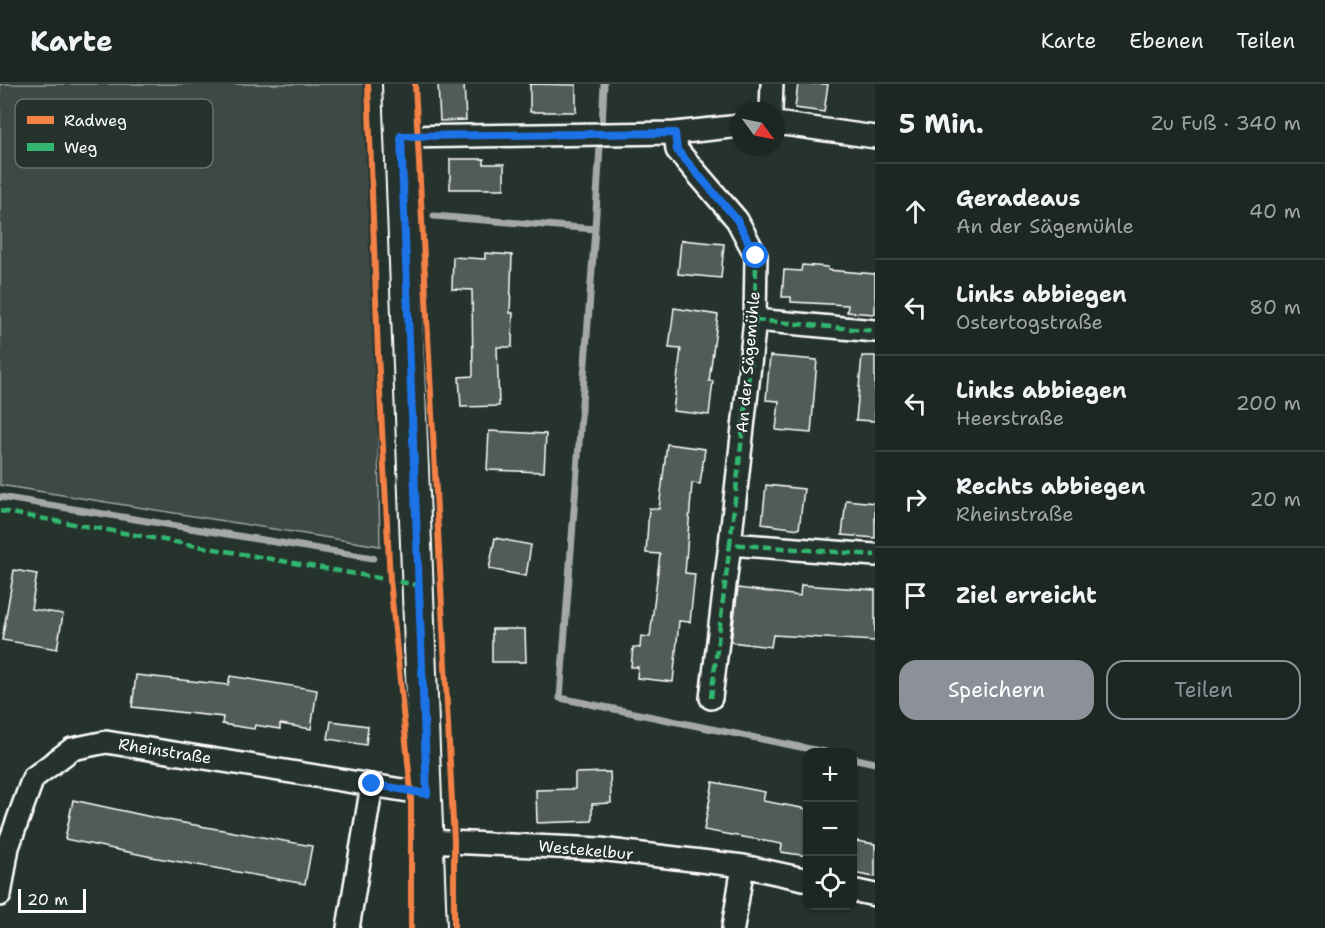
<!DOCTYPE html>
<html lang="de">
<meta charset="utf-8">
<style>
body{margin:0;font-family:"Shantell Sans",sans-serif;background:#252e2a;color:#f1f3f6}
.controls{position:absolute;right:18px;bottom:18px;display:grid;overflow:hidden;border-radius:12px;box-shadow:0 2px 4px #0004}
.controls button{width:54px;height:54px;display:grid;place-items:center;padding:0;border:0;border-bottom:2px solid #3a4340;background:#1c2622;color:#f1f3f6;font:30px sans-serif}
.compass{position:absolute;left:731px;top:18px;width:54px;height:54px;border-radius:50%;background:#1c2622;box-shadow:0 2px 4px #0004;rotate:123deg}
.scale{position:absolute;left:18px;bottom:15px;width:68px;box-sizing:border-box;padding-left:6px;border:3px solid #fff;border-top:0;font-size:16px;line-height:21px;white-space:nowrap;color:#fff;-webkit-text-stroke:4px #26332d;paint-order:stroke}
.stop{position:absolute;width:18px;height:18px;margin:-14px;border:4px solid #1a73e8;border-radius:50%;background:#fff}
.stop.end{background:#1a73e8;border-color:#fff;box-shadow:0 2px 6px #0008}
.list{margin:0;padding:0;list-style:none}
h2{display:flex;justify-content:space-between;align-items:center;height:78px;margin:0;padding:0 24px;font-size:26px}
h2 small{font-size:20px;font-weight:400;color:#a0a5a5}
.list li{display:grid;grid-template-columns:39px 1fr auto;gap:18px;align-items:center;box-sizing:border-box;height:96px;padding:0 24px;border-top:2px solid #3a4340}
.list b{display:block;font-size:22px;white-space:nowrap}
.list p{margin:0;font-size:20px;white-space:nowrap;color:#a0a5a5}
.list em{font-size:20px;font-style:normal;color:#a0a5a5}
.actions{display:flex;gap:12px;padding:18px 24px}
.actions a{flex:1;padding:14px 0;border:2px solid #8c9099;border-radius:18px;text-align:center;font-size:21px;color:#8c9099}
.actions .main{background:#8c9099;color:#fff}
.icon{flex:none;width:33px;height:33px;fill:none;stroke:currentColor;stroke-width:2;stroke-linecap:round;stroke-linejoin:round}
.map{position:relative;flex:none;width:875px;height:844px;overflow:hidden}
header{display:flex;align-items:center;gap:36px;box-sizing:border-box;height:84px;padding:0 30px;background:#1c2622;border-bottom:2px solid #3a4340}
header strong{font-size:28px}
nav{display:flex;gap:33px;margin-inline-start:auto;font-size:21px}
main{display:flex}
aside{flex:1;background:#1c2622}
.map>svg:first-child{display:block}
.green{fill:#3e4944;stroke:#9ea4a2;stroke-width:1.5}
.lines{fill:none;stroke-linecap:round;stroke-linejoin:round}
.stream{stroke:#a4a9a7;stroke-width:7}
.building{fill:#515c57;stroke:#fff;stroke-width:1.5}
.street-casing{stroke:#fff;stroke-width:26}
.secondary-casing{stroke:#fff;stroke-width:34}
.street{stroke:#26332d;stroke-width:21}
.secondary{stroke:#26332d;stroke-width:30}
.quiet{stroke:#33b770;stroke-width:4.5;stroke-dasharray:9 4.5;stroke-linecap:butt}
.cycleway-casing{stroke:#26332d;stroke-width:10}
.cycleway{stroke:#f48246;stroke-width:6}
.route{stroke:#1a73e8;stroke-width:8}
.labels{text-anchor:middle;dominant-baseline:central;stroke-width:4.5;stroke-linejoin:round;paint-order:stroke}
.street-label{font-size:16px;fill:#fff;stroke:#26332d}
.key{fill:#26332d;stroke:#67706c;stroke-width:1.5}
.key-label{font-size:16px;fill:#fff}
</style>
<header>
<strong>Karte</strong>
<nav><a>Karte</a><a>Ebenen</a><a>Teilen</a></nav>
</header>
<main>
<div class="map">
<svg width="875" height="844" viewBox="0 0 875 844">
<rect width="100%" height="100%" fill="#26332d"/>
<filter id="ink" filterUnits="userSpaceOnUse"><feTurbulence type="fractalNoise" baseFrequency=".0167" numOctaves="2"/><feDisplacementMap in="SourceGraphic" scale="12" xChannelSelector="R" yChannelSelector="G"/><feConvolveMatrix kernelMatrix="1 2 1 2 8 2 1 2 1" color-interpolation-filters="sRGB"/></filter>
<g filter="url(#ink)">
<!-- green -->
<path class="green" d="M 0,0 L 371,0 L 380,462 L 0,401 Z"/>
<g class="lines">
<!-- stream -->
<path class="stream" d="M 602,42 L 604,0
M 434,132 L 595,145 L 560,614 L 825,668
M 595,145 L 600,62
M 0,413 L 373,474
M 852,674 L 875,679"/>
</g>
<!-- building -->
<path class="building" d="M 438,0 L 464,0 L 466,36 L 440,37 Z
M 530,0 L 576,1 L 576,28 L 530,28 Z
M 798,0 L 828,0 L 824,28 L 795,24 Z
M 450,75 L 484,75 L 484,80 L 504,80 L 504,105 L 450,105 Z
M 681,156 L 724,160 L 721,194 L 678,190 Z
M 485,169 L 512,171 L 510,229 L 513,229 L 512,263 L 497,263 L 499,322 L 461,323 L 459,293 L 473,292 L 472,206 L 452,205 L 453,173 L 485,175 Z
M 802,181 L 828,183 L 828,186 L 875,190 L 875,230 L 847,228 L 848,221 L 791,218 L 791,213 L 782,213 L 784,186 L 801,187 Z
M 674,224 L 718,231 L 709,297 L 713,297 L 709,331 L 673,327 L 681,265 L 669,264 Z
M 770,272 L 817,276 L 811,349 L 776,346 L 779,317 L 766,316 Z
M 862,272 L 875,272 L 875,337 L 856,336 Z
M 489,347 L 546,350 L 544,388 L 487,386 Z
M 667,360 L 705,365 L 700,400 L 692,399 L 685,489 L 695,490 L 690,538 L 679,537 L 673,598 L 637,594 L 638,583 L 631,583 L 633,563 L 640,564 L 641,552 L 650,553 L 660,470 L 646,469 L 649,424 L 659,425 Z
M 766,401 L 804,405 L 799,445 L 762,440 Z
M 846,416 L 875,419 L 875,454 L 842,451 Z
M 495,454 L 531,461 L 526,492 L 489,485 Z
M 14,486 L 37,490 L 31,525 L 63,530 L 57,565 L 2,556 Z
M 801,501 L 875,506 L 875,557 L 773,551 L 771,563 L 731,558 L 738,504 L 800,512 Z
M 492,545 L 525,545 L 526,578 L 492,578 Z
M 136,591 L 228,601 L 230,592 L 317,606 L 311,645 L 280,640 L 280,645 L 255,641 L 254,645 L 222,640 L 223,633 L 132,623 Z
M 331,637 L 368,642 L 366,661 L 328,655 Z
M 610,688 L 611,719 L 592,720 L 592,737 L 537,739 L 536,706 L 575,705 L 575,689 Z
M 713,698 L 765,708 L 763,717 L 807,725 L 807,772 L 781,768 L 782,760 L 704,746 Z
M 73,716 L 156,734 L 312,762 L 305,800 L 152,773 L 65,755 Z
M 856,757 L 875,760 L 875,793 L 852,789 Z"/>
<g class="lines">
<defs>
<path id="street" d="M 771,27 L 772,0
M 776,39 L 875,53
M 675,49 L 677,66 L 737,136 L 756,172 L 755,236 L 730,460 L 875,471
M 401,53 L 675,49 L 740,42
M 755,236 L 875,247
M 711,614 L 730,460
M 428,757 L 600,765 L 743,782 L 808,796
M 852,806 L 875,811
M 0,811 L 8,763 L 33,694 L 72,665 L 106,658 L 427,710
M 348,844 L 372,701
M 733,844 L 743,782"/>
<path id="secondary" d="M 398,0 L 431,844"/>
</defs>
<!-- street casing -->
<use href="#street" class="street-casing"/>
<!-- secondary casing -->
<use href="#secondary" class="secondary-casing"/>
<!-- street -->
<use href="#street" class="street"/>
<!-- secondary -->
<use href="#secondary" class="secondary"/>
<!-- quiet -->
<path class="quiet" d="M 675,49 L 677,66 L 737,136 L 756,172 L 755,236 L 730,460 L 875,471
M 755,236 L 875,247
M 0,427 L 418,501
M 711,614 L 730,460"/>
<defs>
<path id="cycleway" d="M 368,0 L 378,270 L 390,496 L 411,708 L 411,844
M 415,0 L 454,757 L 454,844"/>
</defs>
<!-- cycleway casing -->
<use href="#cycleway" class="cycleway-casing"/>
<!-- cycleway -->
<use href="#cycleway" class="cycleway"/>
</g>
</g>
<g class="lines" filter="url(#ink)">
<!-- route -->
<path class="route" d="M 372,700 L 427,710 L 401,52 L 675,49 L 677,66 L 737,136 L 756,172"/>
</g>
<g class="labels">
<!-- street labels -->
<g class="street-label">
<text transform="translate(748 278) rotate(-85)">An der Sägemühle</text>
<text transform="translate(165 667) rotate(9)">Rheinstraße</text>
<text transform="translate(586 766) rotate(5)">Westekelbur</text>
</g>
</g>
<!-- legend -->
<rect x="15" y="15" width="198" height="69" rx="9" class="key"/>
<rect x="27" y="32" width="27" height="8" fill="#f48246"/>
<rect x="27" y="59" width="27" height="8" fill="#33b770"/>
<g class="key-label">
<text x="64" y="42">Radweg</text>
<text x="64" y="69">Weg</text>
</g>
</svg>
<div class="controls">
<button>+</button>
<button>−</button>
<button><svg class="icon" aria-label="locate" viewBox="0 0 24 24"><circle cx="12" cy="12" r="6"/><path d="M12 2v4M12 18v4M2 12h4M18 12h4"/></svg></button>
</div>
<svg class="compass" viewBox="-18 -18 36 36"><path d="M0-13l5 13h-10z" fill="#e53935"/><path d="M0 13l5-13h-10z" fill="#a0a5a5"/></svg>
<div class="scale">20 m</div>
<div class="stop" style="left:756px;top:172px"></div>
<div class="stop end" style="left:372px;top:700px"></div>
</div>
<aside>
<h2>5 Min.<small>Zu Fuß · 340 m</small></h2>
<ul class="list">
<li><svg class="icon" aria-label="ahead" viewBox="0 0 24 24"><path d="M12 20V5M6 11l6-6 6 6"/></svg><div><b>Geradeaus</b><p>An der Sägemühle</p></div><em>40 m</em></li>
<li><svg class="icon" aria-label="left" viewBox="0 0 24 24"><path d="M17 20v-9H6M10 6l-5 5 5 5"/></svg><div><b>Links abbiegen</b><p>Ostertogstraße</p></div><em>80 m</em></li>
<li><svg class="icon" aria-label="left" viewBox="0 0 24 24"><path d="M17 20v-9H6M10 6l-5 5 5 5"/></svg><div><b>Links abbiegen</b><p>Heerstraße</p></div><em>200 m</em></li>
<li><svg class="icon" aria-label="right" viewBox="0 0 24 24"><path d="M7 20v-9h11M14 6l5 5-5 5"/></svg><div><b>Rechts abbiegen</b><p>Rheinstraße</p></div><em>20 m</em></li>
<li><svg class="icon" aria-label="arrive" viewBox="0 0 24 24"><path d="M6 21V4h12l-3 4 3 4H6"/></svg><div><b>Ziel erreicht</b></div></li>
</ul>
<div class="actions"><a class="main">Speichern</a><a>Teilen</a></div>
</aside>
</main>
